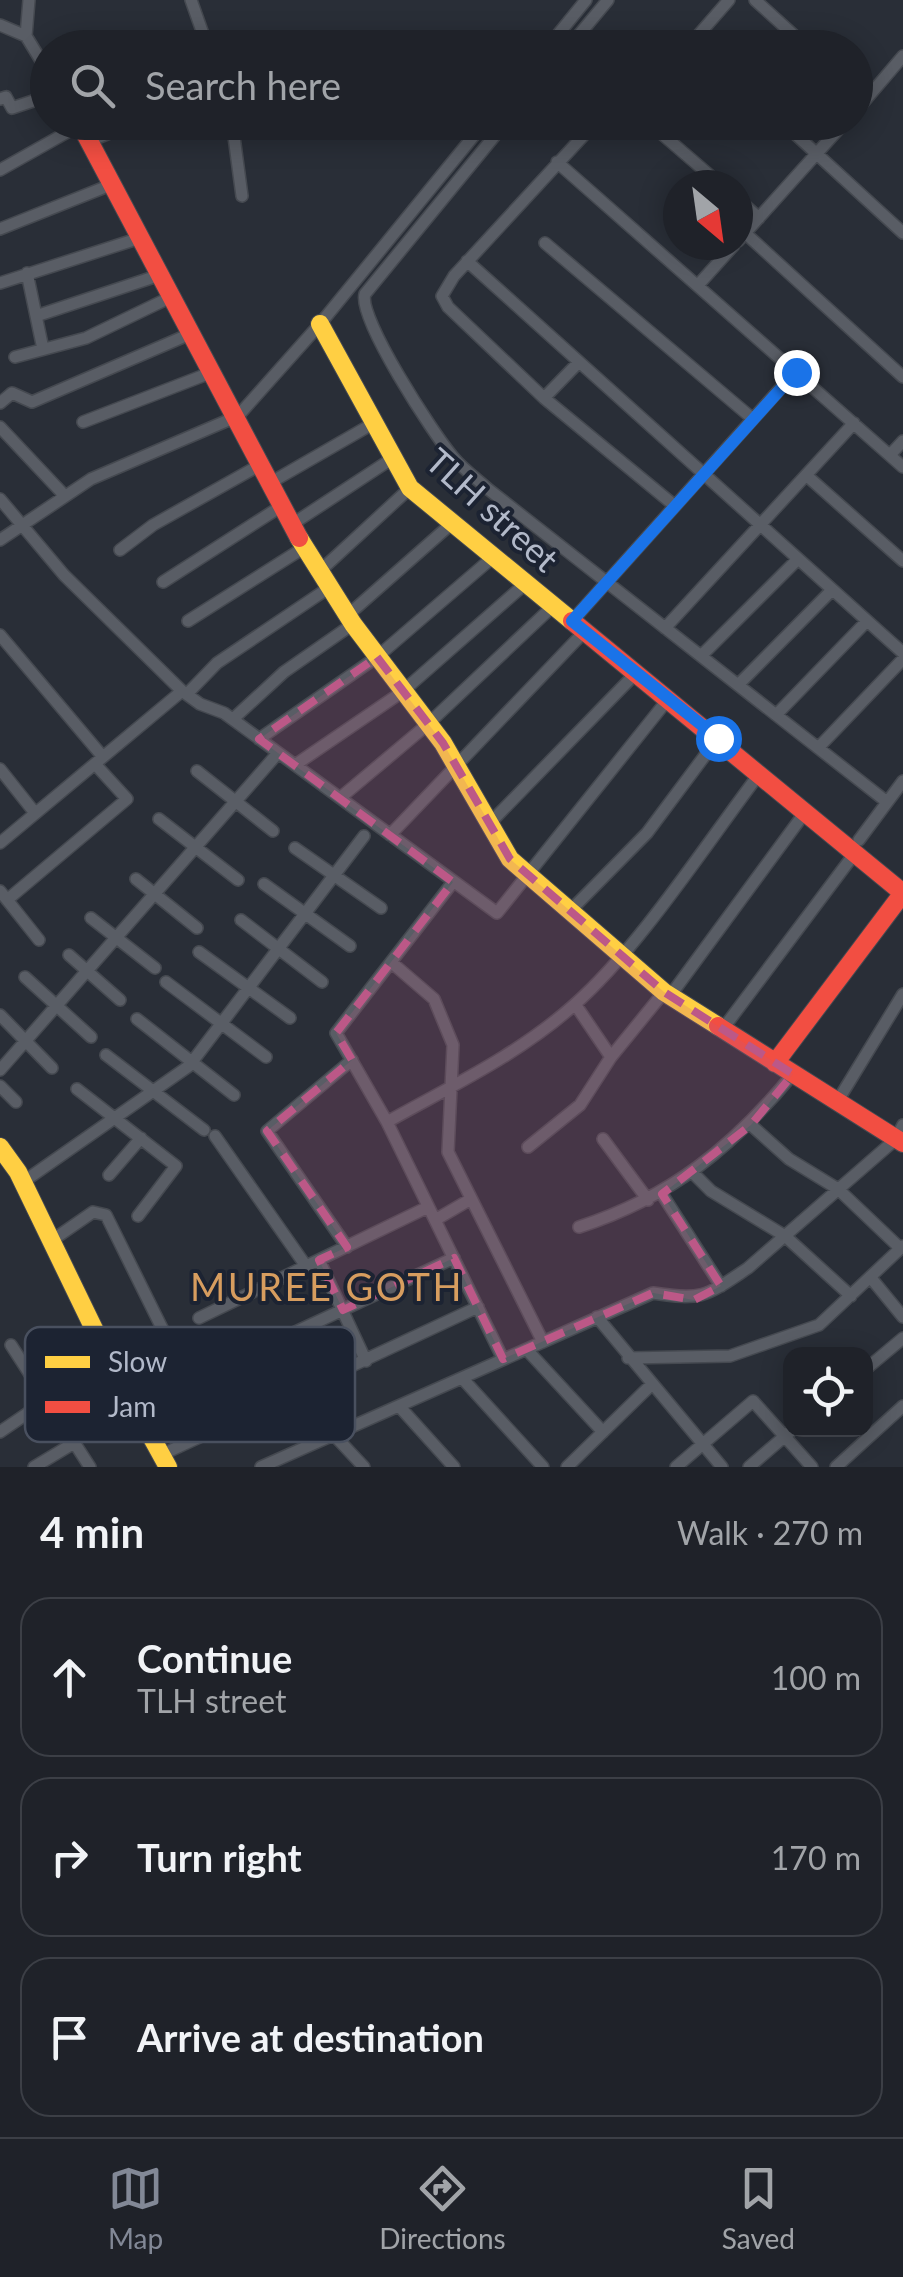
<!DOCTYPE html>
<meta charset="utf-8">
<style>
body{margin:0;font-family:Lato,sans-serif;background:#272a31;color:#f1f3f6}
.controls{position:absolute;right:30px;bottom:30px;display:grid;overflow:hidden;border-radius:20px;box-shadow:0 5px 25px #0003}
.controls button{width:90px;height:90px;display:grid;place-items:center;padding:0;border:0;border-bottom:2px solid #3c3f46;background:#1f2229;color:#f1f3f6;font:50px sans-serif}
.compass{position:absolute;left:663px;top:170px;width:90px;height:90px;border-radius:50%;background:#1f2229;box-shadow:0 5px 25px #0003;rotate:151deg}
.stop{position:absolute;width:30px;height:30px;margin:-22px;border:8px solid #1a73e8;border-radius:50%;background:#fff}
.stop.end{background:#1a73e8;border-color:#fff;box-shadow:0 2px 10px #0008}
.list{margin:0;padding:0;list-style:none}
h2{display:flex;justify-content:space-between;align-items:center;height:130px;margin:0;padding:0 40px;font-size:42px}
h2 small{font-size:32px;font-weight:400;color:#a1a4a8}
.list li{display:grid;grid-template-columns:65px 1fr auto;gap:30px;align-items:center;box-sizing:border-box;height:160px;margin:0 20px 20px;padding:0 20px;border:2px solid #3c3f46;border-radius:30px}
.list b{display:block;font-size:38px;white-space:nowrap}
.list p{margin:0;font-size:32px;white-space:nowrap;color:#a1a4a8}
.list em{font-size:32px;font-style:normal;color:#a1a4a8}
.icon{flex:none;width:55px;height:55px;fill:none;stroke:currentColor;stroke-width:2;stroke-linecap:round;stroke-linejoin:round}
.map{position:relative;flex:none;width:903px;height:1467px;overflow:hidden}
.search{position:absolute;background:#1f2229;box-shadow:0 5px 25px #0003;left:30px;right:30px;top:30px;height:110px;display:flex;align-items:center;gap:25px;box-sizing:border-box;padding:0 35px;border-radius:55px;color:#a1a4a8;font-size:38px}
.sheet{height:670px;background:#1f2229}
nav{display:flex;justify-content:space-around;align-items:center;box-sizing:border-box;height:140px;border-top:2px solid #3c3f46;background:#1f2229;font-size:28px;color:#a1a4a8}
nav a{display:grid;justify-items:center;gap:5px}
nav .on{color:#828896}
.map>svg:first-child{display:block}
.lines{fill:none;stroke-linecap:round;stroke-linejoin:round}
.street-casing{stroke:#454950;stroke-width:14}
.slow-casing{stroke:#454950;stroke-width:20}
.jam-casing{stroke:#454950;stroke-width:20}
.street{stroke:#595d65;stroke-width:11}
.slow{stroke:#ffcf43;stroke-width:18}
.jam{stroke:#f24e42;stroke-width:18}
.route{stroke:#1a73e8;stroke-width:12}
.marked{fill:#bc5887;fill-opacity:0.2;stroke:#bc5887;stroke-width:8;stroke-dasharray:20 12;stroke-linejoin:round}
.labels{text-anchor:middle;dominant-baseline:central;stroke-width:8;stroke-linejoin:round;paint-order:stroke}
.street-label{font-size:35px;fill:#b2b9c9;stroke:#1c2332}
.neighbourhood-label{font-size:38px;letter-spacing:2.5px;fill:#d79d5f;stroke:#1c2332}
.key{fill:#1c2332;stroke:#49505f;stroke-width:2.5}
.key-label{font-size:28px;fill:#b2b9c9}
</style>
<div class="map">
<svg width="903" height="1467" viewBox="0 0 903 1467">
<rect width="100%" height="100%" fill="#292e37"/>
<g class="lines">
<defs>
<path id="street" d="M 29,0 L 26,36 L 48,72
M 191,0 L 208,48
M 755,0 L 808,48
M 0,25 L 26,36
M 547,48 L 586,0
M 568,48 L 608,0
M 687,48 L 729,0
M 0,99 L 6,97 L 12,108 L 48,96
M 856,111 L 903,56
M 232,122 L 242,196
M 506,122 L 365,294 C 357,317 434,435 453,457 C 463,469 477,479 488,489 L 887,802
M 596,122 L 454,276 L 442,296 L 448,307 L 544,398 L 675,506
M 648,122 L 721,185
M 782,122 L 903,233
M 90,141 L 137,122
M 557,162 L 903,467
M 0,170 L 80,125
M 738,199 L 759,218
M 0,229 L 113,184
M 745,233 L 903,377
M 738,241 L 845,122
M 545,243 L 753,419
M 467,261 L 903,653
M 27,273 L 43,349
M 0,283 L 140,238
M 699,284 L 734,245
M 36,316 L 160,275
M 15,357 L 86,338 L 171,297
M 544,398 L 579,362
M 0,403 L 12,393 L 32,402 L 190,334
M 83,422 L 210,373
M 0,427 L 65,496
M 890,455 L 903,441
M 806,475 L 903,561
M 268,484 L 374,423
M 0,499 L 64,575 L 182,691 L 200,704 L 224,713 L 497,913 L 669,698
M 291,525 L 393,458
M 0,540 L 91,479 L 238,416 L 320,324 L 485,122
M 120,550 L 153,525 L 258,466
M 320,571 L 410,488
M 163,582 L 280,507
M 348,615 L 450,525
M 188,621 L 305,547
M 572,621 L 796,371
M 665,628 L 854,423
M 0,635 L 103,757
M 701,656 L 798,559
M 738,685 L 832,590
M 187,694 L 217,663 L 330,587
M 776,715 L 867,621
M 233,719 L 284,672 L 353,624
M 259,739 L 377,657 L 492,558
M 818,748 L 903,659
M 295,765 L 402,692 L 525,584
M 0,769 L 35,813
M 197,771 L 273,831
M 340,798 L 428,724 L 553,606
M 159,819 L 238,880
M 491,822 L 637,672
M 390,835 L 585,631
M 859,840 L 903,781
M 0,843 L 182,691
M 295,848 L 381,908
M 136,879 L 197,928
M 453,882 L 336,1033 L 387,1122 L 503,1359
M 264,884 L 350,946
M 0,891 L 39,940
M 7,900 L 127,799 L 95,764
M 571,910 L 647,833 L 718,738
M 91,918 L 155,968
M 241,920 L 322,982
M 199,952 L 290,1018
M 69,955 L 120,1000
M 391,962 L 434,999 L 453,1045 L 448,1152 L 543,1342
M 25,977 L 91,1037
M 166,982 L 266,1057
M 670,996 L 806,811
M 575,1004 L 611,1057
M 0,1015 L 52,1068
M 137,1019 L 234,1095
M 722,1030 L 855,853
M 106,1055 L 204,1130
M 0,1070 L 278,753
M 0,1086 L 16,1102
M 77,1089 L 176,1166 L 138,1216
M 837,1102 L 903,994
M 387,1122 C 451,1086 518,1055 574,1005 C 639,948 706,844 760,773
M 751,1125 L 789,1159 L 838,1189 L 900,1248
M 215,1136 L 306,1266
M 603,1139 L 648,1200
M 528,1147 L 580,1105 L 611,1057 L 664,992
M 692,1172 L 711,1191 L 785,1236 L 851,1296
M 109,1175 L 141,1138
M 23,1182 L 189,1066 L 364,836
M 662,1194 L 721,1286
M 435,1220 L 471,1199
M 579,1227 C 671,1197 732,1148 793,1074
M 51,1241 L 93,1212 L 106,1215 L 213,1431
M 347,1247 L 267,1131 L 352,1060
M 319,1260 L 366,1361
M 871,1278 L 903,1317
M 597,1317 L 722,1467
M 199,1318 L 428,1207
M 11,1345 L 90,1467
M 528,1351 L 603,1432
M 628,1358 L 730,1356 L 819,1325 L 903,1246
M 229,1363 L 454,1258
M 866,1369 L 903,1338
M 462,1378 L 543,1467
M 399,1406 L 454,1467
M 0,1432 L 47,1400
M 334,1435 L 364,1467
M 161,1455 L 478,1307
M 34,1467 L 74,1443
M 261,1467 L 653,1293 C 703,1301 706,1296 748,1268 L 896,1139 L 903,1125
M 567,1467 L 650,1386
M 676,1467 L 753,1401 L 812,1467
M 749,1467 L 792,1430
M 836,1467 L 903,1406"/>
<path id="slow" d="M 320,324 L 410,488 L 572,621
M 299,538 L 353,624 L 443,743 L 510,859 L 664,992 L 718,1026
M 0,1147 L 18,1172 L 109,1360 L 168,1467"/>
<path id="jam" d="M 79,122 L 299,538
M 572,621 L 903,893 L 775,1063
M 718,1026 L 903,1143"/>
</defs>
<!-- street casing -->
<use href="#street" class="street-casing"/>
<!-- slow casing -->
<use href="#slow" class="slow-casing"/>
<!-- jam casing -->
<use href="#jam" class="jam-casing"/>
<!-- street -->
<use href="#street" class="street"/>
<!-- slow -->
<use href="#slow" class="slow"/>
<!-- jam -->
<use href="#jam" class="jam"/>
</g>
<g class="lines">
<!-- route -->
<path class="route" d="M 718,738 L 572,621 L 796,372"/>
</g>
<!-- marked area -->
<path class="marked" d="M 377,657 L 443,743 L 510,859 L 664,992 L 793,1074 L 751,1125 L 662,1194 L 721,1286 L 694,1300 L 653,1293 L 503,1359 L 454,1258 L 343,1310 L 319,1260 L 347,1247 L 267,1131 L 352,1060 L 336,1033 L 453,882 L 259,739 Z"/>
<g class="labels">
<!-- street labels -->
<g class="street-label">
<text transform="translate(493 509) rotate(42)">TLH street</text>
</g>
<!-- neighbourhood labels -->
<g class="neighbourhood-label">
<text x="327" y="1286">MUREE GOTH</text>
</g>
</g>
<!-- legend -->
<rect x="25" y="1327" width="330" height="115" rx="15" class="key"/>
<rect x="45" y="1356" width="45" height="12" fill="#ffcf43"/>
<rect x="45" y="1401" width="45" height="12" fill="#f24e42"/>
<g class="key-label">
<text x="108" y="1372">Slow</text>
<text x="108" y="1417">Jam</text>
</g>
</svg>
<div class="controls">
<button><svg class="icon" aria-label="locate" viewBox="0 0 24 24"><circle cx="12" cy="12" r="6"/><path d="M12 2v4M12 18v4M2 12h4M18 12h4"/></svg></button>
</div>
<svg class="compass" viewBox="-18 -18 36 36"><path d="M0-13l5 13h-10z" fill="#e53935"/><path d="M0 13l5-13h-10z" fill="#a1a4a8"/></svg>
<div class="stop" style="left:718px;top:738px"></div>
<div class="stop end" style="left:796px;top:372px"></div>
<div class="search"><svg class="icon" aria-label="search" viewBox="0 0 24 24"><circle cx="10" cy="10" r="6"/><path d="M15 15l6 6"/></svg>Search here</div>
</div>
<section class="sheet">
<h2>4 min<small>Walk · 270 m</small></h2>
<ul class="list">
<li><svg class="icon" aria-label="ahead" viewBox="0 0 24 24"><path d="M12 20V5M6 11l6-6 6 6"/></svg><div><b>Continue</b><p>TLH street</p></div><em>100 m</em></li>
<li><svg class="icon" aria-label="right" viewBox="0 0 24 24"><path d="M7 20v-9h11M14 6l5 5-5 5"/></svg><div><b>Turn right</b></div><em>170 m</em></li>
<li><svg class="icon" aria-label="arrive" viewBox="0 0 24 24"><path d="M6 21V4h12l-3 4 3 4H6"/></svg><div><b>Arrive at destination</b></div></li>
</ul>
</section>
<nav>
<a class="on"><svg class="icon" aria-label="map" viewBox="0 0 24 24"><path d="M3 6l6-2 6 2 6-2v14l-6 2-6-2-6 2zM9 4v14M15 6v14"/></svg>Map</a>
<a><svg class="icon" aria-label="directions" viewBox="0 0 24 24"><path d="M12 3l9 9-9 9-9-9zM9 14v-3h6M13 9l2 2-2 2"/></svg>Directions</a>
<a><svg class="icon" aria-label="saved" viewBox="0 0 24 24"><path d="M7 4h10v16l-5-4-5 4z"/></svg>Saved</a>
</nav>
